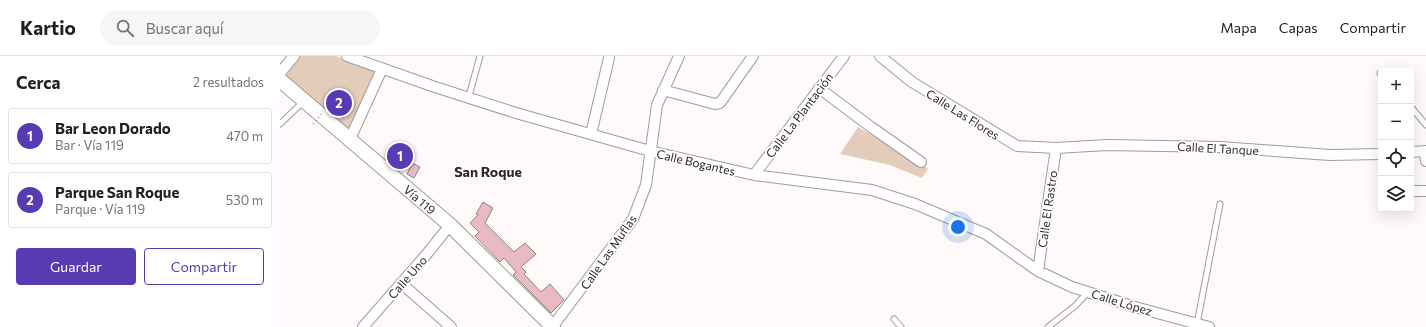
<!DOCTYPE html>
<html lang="es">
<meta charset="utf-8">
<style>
body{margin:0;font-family:Commissioner,sans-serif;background:#f6f6f6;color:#202124}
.controls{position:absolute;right:12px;top:12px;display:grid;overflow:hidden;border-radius:4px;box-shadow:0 4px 16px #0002}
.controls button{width:36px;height:36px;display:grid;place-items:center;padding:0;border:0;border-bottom:1px solid #e0e0e0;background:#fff;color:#202124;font:20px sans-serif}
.you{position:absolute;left:678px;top:171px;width:14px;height:14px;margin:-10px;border:3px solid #fff;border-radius:50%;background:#1a73e8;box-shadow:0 0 0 6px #1a73e833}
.badge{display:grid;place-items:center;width:26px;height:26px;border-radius:50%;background:#583ab2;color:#fff;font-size:13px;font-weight:700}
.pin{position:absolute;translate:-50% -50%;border:2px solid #fff;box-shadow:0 1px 4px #0006}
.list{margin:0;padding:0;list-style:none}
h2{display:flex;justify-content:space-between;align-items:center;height:52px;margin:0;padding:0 16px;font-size:17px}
h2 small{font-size:13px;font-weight:400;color:#757577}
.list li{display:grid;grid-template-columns:26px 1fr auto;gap:12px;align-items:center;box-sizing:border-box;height:56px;margin:0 8px 8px;padding:0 8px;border:1px solid #e0e0e0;border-radius:4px}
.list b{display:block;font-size:15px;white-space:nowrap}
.list p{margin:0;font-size:13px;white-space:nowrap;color:#757577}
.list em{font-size:13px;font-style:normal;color:#757577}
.actions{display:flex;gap:8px;padding:12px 16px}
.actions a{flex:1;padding:9px 0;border:1px solid #583ab2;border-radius:4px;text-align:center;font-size:14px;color:#583ab2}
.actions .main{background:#583ab2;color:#fff}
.icon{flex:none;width:22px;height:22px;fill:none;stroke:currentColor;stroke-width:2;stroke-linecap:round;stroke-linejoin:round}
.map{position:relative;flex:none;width:1146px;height:271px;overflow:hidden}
header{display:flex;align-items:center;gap:24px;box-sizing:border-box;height:56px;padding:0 20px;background:#fff;border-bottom:1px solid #e0e0e0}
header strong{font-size:19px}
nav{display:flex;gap:22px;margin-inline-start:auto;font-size:14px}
.search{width:280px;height:36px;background:#f6f6f6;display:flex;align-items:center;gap:10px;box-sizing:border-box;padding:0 14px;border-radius:22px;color:#757577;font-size:15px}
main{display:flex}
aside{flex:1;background:#fff}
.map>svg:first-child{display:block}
.green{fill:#e3ccb9}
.building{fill:#eabac3;stroke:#8a8485}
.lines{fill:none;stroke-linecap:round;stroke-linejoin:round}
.service-casing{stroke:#a19b9b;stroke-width:7}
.minor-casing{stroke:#a19b9b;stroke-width:12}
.secondary-casing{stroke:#a19b9b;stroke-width:16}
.service{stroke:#fff;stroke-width:5}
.minor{stroke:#fff;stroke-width:10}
.secondary{stroke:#fff;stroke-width:14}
.path-bridge{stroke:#918d8c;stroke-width:1.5;stroke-dasharray:1 3;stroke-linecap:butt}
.labels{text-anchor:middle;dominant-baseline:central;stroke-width:3.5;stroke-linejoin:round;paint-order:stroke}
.street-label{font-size:12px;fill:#2b2828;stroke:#fff}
.quarter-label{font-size:14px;font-weight:bold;fill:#2b2828;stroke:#fff}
</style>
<header>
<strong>Kartio</strong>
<div class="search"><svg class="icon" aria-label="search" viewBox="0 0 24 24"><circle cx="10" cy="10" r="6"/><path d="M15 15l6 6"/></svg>Buscar aquí</div>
<nav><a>Mapa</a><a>Capas</a><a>Compartir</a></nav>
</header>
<main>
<aside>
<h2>Cerca<small>2 resultados</small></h2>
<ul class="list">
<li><span class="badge">1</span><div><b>Bar Leon Dorado</b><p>Bar · Vía 119</p></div><em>470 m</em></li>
<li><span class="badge">2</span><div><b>Parque San Roque</b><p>Parque · Vía 119</p></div><em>530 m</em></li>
</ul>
<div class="actions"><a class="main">Guardar</a><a>Compartir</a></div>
</aside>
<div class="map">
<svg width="1146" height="271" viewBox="0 0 1146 271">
<rect width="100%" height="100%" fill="#fffaf9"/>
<!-- green -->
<path class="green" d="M 17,0 L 56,0 L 96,16 L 68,75 L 2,19 Z
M 578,71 L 648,113 L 642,122 L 610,109 L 560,98 Z"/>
<!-- building -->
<path class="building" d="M 132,107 L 140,111 L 134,122 L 127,118 Z
M 203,146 L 213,152 L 205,167 L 234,196 L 245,187 L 256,198 L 241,211 L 246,216 L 244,218 L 261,236 L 270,228 L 284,244 L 271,257 L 233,219 L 236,216 L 224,202 L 220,206 L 195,180 L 199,176 L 190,167 L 198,159 L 196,158 Z"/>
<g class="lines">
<defs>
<path id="service" d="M 1100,17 L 1101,17
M 189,40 L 200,0
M 1131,51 L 1146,69
M 0,68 L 24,45
M 614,263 L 621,271
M 917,268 L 940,148
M 768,271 L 795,250 L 808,236"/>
<path id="minor" d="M 67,0 L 155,31 L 236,57 L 370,95 L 474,119 L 592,134 L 635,148 L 706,178 L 758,215 L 792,231 L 855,251 L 929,271
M 600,0 L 632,26 L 737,90 L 776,92 L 827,89 L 940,91 L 1050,99 L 1101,98
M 0,17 L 14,0
M 539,32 L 591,71 L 641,106
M 383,34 L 435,48 L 440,47 L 473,0
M 311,78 L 329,2
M 70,83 L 102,13
M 1145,95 L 1146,105
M 1131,96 L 1146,95
M 474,119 L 564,0
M 1131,135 L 1146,135
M 758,215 L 776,92
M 121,227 L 171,271
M 273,270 L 353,163 L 366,129 L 377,49 L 399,0
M 83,271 L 146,199 L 170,169"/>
<g id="secondary">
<path id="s1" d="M 0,24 L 170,169 L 273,271"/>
</g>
</defs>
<!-- service casing -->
<use href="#service" class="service-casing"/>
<!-- minor casing -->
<use href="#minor" class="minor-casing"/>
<!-- secondary casing -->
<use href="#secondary" class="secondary-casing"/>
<!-- service -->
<use href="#service" class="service"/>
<!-- minor -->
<use href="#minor" class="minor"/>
<!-- secondary -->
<use href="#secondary" class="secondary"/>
<!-- path-bridge -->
<path class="path-bridge" d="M 33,68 L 43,56"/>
</g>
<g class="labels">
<!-- street labels -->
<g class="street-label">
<text transform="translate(683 58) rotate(32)">Calle Las Flores</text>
<text transform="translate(519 59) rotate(-53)">Calle La Plantación</text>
<text transform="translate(938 92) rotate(3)">Calle El Tanque</text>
<text transform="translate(416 106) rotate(13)">Calle Bogantes</text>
<text stroke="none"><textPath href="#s1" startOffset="184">Vía 119</textPath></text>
<text transform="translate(767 153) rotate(-82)">Calle El Rastro</text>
<text transform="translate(328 196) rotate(-55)">Calle Las Muflas</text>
<text transform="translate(127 221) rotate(-49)">Calle Uno</text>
<text transform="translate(842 246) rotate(17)">Calle López</text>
</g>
<!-- quarter labels -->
<g class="quarter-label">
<text x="208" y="115">San Roque</text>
</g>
</g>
</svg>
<div class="controls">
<button>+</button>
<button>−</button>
<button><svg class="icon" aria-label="locate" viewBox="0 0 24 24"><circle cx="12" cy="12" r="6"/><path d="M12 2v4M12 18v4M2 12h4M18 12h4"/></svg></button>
<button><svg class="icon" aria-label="layers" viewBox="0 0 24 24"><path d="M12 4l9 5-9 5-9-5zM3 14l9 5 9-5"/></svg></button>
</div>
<div class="you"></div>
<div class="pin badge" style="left:120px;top:100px">1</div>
<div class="pin badge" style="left:59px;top:47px">2</div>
</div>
</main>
